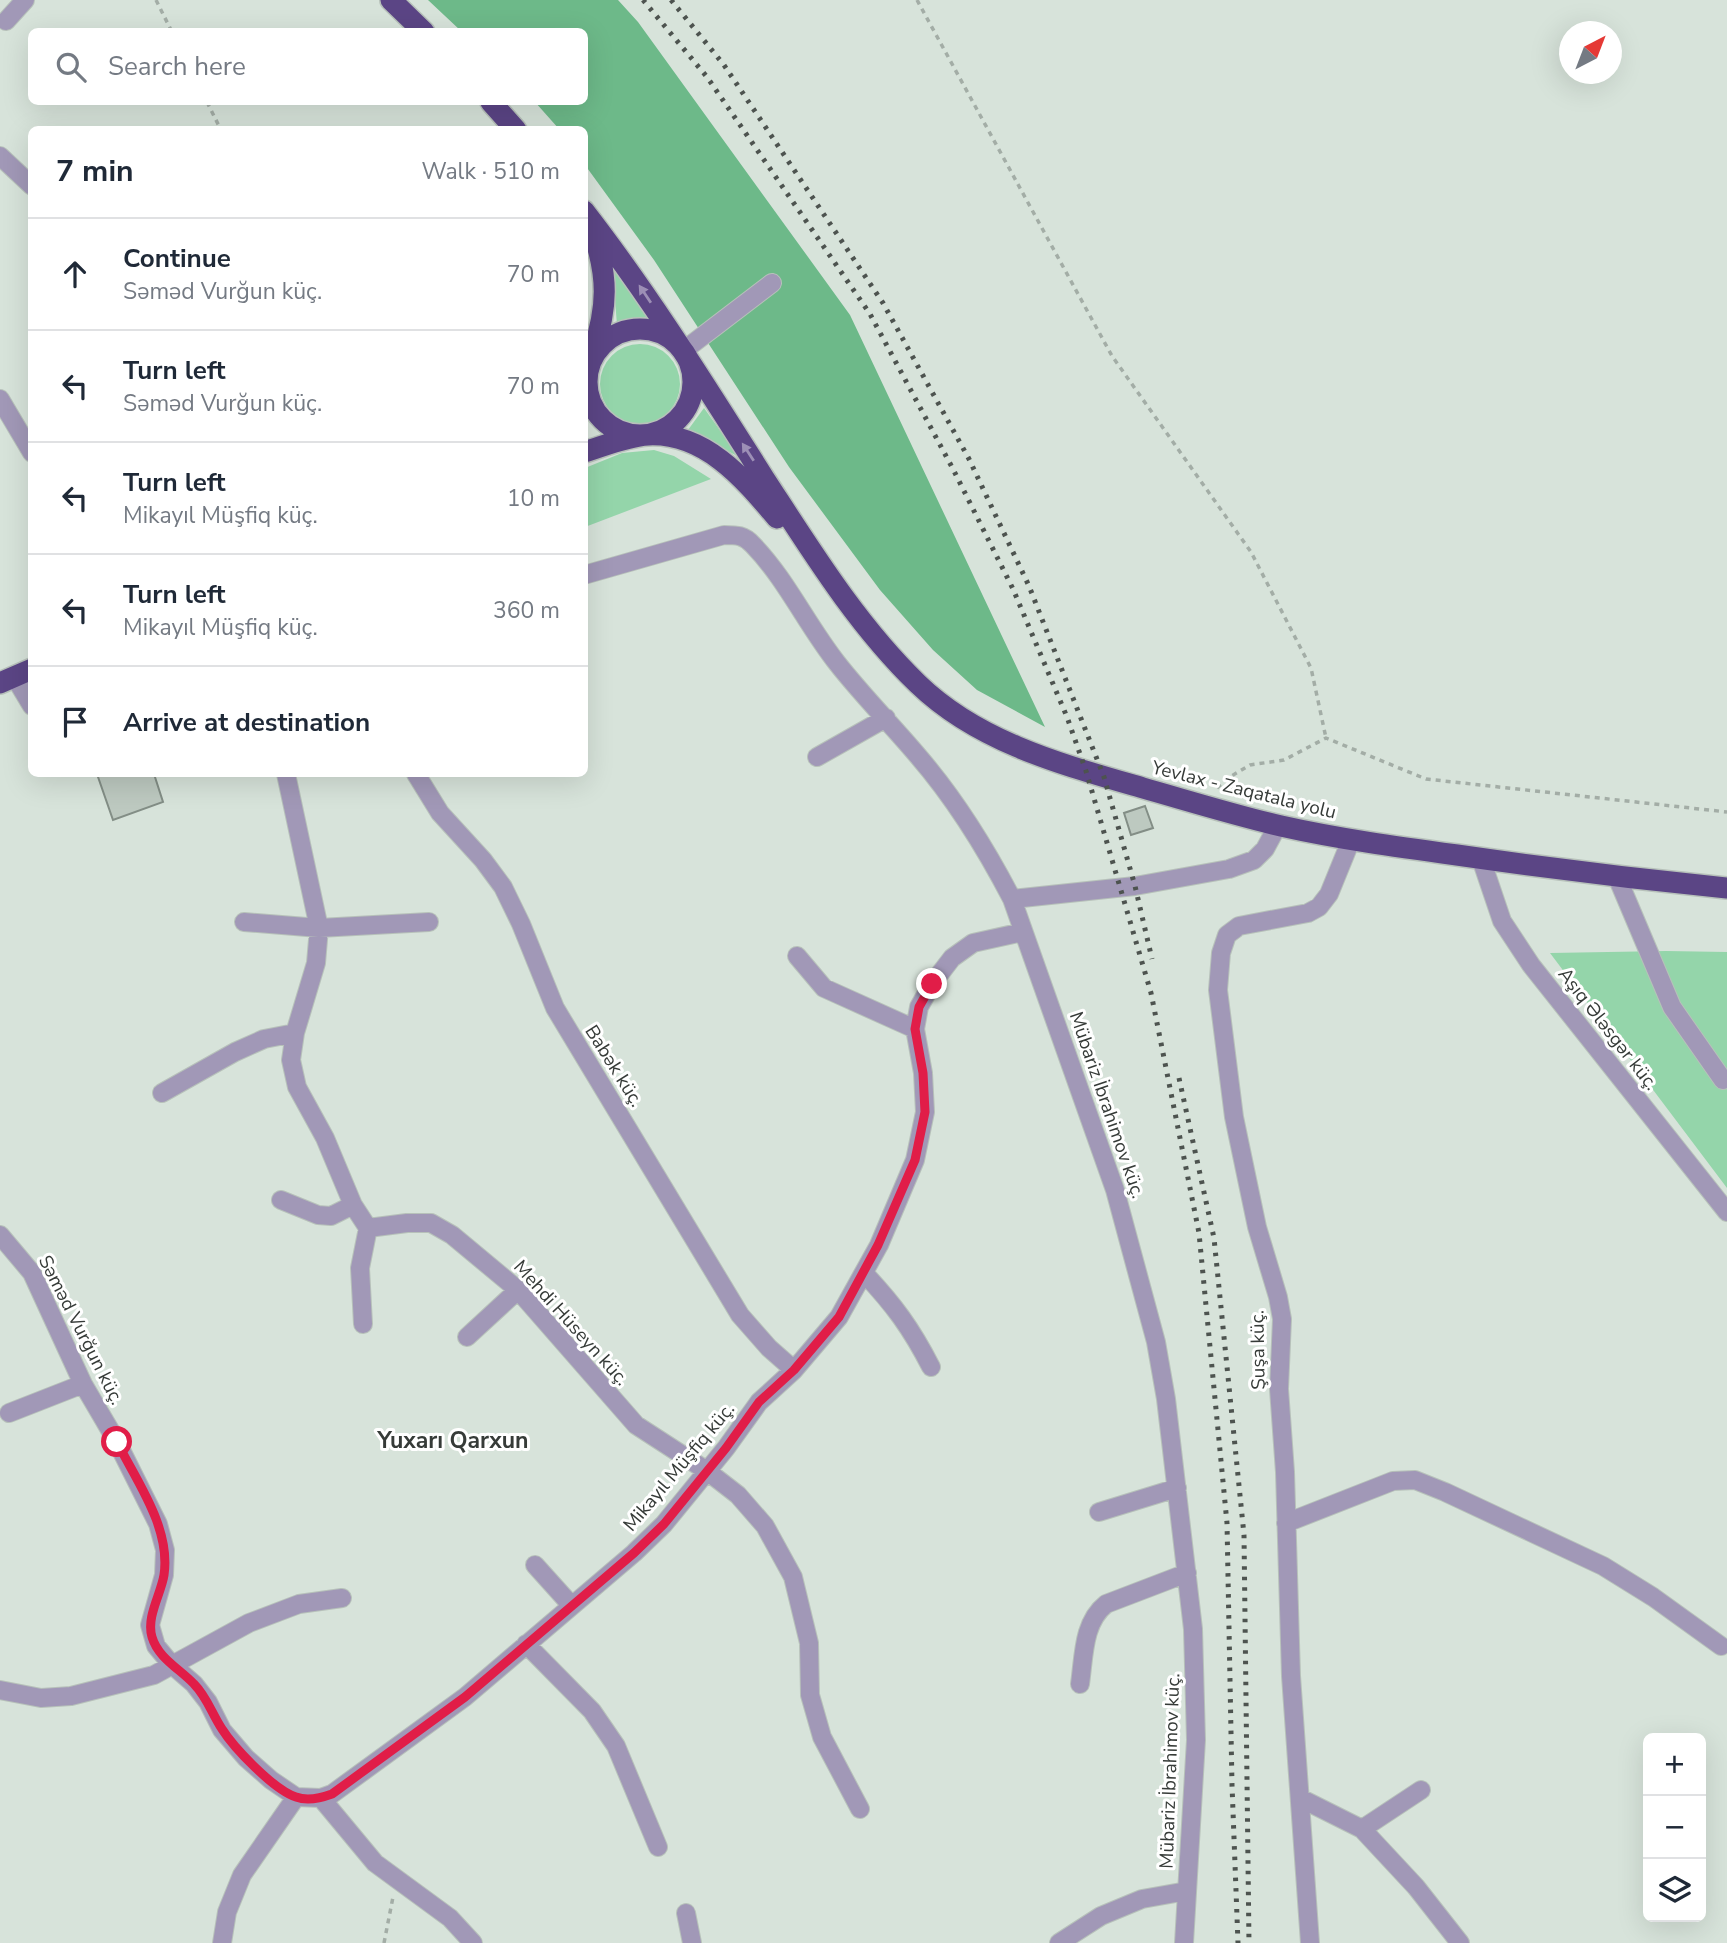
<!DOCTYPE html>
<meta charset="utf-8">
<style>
body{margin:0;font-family:"Nunito Sans",sans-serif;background:#f6f6f7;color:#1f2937}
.controls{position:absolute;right:21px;bottom:21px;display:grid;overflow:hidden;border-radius:10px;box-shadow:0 7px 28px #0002}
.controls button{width:63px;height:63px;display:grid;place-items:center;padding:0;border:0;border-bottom:2px solid #e0e1e3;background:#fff;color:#1f2937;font:35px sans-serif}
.compass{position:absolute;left:1559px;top:21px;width:63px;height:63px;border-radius:50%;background:#fff;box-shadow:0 7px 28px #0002;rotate:42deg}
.stop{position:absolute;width:21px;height:21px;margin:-16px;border:5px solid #e11d48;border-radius:50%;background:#fff}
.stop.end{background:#e11d48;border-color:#fff;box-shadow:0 2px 7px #0008}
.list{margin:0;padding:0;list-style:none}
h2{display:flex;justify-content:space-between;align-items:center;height:91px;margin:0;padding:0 28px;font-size:30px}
h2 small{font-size:23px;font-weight:400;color:#747a83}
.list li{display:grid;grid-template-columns:46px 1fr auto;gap:21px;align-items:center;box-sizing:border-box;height:112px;padding:0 28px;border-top:2px solid #e0e1e3}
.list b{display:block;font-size:26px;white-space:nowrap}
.list p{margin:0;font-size:23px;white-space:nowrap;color:#747a83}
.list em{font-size:23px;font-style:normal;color:#747a83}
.icon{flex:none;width:38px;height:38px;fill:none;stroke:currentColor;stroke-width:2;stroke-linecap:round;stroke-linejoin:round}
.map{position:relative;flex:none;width:1727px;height:1943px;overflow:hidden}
.search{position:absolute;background:#fff;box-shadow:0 7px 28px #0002;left:28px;top:28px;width:560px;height:77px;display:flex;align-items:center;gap:18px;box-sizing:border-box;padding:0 24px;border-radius:10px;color:#747a83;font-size:26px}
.panel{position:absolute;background:#fff;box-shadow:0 7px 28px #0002;left:28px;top:126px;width:560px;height:651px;border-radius:10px}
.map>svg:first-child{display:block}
.green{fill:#94d5aa}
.forest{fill:#6db989}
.building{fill:#bdc9c0;stroke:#838e86;stroke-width:2}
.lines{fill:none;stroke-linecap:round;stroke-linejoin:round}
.minor-casing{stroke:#b7c1ba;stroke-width:20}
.highway-casing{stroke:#b7c1ba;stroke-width:24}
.path{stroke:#a3ada6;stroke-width:3.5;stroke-dasharray:5 5;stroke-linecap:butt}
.minor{stroke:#a198b7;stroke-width:18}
.highway{stroke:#5b4585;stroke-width:21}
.rail{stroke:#4d534f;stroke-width:5;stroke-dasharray:3.5 7;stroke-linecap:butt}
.oneway{fill:#9d8fb6}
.route{stroke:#e11d48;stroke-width:9}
.labels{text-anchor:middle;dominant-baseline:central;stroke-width:6;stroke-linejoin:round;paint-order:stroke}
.street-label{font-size:19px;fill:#363b38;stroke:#fff}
.quarter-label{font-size:23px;font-weight:bold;fill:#363b38;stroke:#fff}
</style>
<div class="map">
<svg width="1727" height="1943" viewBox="0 0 1727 1943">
<rect width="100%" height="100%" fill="#d7e3da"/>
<!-- green -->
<path class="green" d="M 612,261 L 647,317 L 617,325 Z
M600 384a40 40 0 1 1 80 0a40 40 0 1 1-80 0Z
M 704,408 L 739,457 L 688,430 Z
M 654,450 L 674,456 L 711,479 L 585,527 L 585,468 L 622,453 Z
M 1666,951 L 1727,952 L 1727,1188 L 1550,953 Z"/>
<!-- forest -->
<path class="forest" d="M 428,0 L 618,0 L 638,22 L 850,315 L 1045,727 L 977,690 L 933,650 L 880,590 L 789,467 L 654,260 L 585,165 L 584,130 L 559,129 L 535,102 L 584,102 L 584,32 L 461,31 Z"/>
<!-- building -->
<path class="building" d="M 97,774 L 154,774 L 163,802 L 113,820 Z
M 1145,806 L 1153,828 L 1131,835 L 1124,813 Z"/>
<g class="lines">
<defs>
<path id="minor" d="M 6,21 L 25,0
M 0,156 L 32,186
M 683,351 L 772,283
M 0,399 L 32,453
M 584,575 L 724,535 C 737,535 744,535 753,545 C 786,579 807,625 837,663 C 862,695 891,724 918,756 C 956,800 985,847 1012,899 L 1115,1190 L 1156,1342 L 1166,1399 L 1193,1629 L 1196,1740 L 1184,1943
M 14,676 L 32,706
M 817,757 L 886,718
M 286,774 L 319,928 L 316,963 L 295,1033 L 291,1060 L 297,1087 L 325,1138 L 353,1205 L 368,1228 L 407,1223 L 431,1223 L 452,1235 L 518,1290 L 636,1425 L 707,1471 L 738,1495 L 765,1526 L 793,1577 L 809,1643 L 810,1695 L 822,1737 L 860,1809
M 416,774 L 440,813 L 483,860 L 503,887 L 521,924 L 555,1008 L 740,1315 L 769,1348 L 794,1370
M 1481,859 L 1502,921 L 1531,965 L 1727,1212
M 1617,877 L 1672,1007 L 1723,1080
M 1012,899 L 1135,886 L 1229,869 L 1254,860 L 1265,849 L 1278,825
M 244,922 L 319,928 L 429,922
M 797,956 L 824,988 L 915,1029
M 162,1093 L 235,1052 L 264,1039 L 295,1033
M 281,1200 L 318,1215 L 331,1216 L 353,1205
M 0,1235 L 32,1273 L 83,1384 L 117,1442 L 158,1524 L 165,1550 L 164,1575 L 150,1625 L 156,1646 L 171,1664 L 194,1684 L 208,1702 L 222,1730 L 246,1758 L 271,1780 L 296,1797
M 864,1273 C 894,1305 911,1328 931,1367
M 363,1324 L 360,1268 L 368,1228
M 467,1337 L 518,1290
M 9,1413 L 83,1384
M 1099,1512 L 1177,1488
M 1286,1523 L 1393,1481 L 1415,1480 L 1445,1492 L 1603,1566 L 1653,1597 L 1721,1646
M 535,1565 L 571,1605
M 526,1644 L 592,1711 L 616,1746 L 658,1847
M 1080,1684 C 1084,1656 1083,1622 1106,1604 L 1187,1573
M 0,1690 L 41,1698 L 71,1696 L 154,1675 L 249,1623 L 299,1604 L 342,1598
M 321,1798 L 375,1863 L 450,1918 L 473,1943
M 1300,1798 L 1362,1829 L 1416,1887 L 1460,1943
M 1362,1829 L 1421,1790
M 686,1913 L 692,1943
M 222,1943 L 227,1912 L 242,1875 L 296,1797 L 321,1798 L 332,1794 L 465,1697 L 634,1553 L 664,1524 L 726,1448 L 759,1402 L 794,1370 L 839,1317 L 879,1245 L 915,1160 L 925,1112 L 923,1073 L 915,1029 L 919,1007 L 932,984 L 952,958 L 973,943 L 1023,932
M 1059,1943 L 1101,1916 L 1142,1899 L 1187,1891
M 1310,1943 L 1291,1676 L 1285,1472 L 1279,1389 L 1282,1319 L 1278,1297 L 1257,1227 L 1234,1117 L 1218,990 L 1221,953 L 1227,935 L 1239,926 L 1308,913 L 1319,907 L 1329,894 L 1351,840"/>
<path id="highway" d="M 391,0 L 424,32
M 491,102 L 516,130
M 584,211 C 650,296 707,388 764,478 C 811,550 856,624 918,684 C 979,743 1064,765 1143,788 C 1189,801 1234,815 1281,826 C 1339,839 1398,847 1457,855 C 1547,868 1637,879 1727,888
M 593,232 C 608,276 608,307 593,351
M587 382a53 53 0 1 1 106 0a53 53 0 1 1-106 0Z
M 584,452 C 604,446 628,436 648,435 C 705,432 744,479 777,518
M 0,683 L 32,669"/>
</defs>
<!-- minor casing -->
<use href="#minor" class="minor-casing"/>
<!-- highway casing -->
<use href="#highway" class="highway-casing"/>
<!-- path -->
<path class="path" d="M 156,0 L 172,32
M 917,0 L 1112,356 L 1251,552 L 1311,668 L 1326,738
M 207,102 L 221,130
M 1217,788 L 1228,778 L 1250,765 L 1284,760 L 1326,738 L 1426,779 L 1727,812
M 384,1943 L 393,1897"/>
<!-- minor -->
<use href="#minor" class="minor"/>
<!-- highway -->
<use href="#highway" class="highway"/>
<!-- rail -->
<path class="rail" d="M 643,0 L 707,77 L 870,314 L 953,469 L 1013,589 L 1067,717 L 1086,771 L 1151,993 L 1199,1233 L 1227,1523 L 1232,1785 L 1238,1943
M 671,0 L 724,65 L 883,303 L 969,459 L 1029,586 L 1104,777 L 1135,886 L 1152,959
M 1179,1078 L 1214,1238 L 1244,1535 L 1249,1943"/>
</g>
<!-- one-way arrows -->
<defs><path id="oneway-solid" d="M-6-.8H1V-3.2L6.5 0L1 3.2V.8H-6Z" transform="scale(1.75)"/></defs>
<g class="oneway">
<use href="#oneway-solid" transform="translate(645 294) rotate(-124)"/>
<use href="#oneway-solid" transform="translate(748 452) rotate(-123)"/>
</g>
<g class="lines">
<!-- route -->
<path class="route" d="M 117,1442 C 137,1482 171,1528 164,1575 C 161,1594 146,1617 152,1637 C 158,1658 180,1669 194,1684 C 207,1697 212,1714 222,1729 C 234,1748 274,1790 296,1797 C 307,1801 321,1798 332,1794 L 465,1697 L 634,1553 L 664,1524 L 726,1448 L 759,1402 L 794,1370 L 839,1317 L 878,1245 L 915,1160 L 925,1112 L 923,1073 L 915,1029 L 919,1007 L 932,984"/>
</g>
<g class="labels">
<!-- street labels -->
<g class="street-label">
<text transform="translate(1244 790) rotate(14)">Yevlax - Zaqatala yolu</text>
<text transform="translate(1608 1029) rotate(52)">Aşıq Ələsgər küç.</text>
<text transform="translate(614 1066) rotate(58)">Babək küç.</text>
<text transform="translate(1107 1105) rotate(71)">Mübariz İbrahimov küç.</text>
<text transform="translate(571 1323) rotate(48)">Mehdi Hüseyn küç.</text>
<text transform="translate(81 1330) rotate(63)">Səməd Vurğun küç.</text>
<text transform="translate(1258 1350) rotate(-91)">Şuşa küç.</text>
<text transform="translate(679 1467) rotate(-50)">Mikayıl Müşfiq küç.</text>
<text transform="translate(1170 1771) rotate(-88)">Mübariz İbrahimov küç.</text>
</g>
<!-- quarter labels -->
<g class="quarter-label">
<text x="453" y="1440">Yuxarı Qarxun</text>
</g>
</g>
</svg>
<div class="controls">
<button>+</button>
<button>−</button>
<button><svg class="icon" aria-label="layers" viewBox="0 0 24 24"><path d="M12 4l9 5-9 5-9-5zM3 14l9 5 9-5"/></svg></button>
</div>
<svg class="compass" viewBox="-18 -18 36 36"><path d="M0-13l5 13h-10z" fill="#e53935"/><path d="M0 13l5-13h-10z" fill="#747a83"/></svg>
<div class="stop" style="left:117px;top:1442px"></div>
<div class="stop end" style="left:932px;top:984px"></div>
<div class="search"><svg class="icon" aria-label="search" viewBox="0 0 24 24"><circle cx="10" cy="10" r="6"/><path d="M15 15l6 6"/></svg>Search here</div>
<section class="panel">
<h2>7 min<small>Walk · 510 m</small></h2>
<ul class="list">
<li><svg class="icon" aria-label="ahead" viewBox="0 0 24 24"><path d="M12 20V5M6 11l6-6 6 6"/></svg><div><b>Continue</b><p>Səməd Vurğun küç.</p></div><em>70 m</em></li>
<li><svg class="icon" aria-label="left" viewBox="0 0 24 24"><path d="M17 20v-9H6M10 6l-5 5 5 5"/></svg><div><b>Turn left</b><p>Səməd Vurğun küç.</p></div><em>70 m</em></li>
<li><svg class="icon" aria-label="left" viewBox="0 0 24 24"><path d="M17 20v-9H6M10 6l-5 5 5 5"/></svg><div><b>Turn left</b><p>Mikayıl Müşfiq küç.</p></div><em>10 m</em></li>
<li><svg class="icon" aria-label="left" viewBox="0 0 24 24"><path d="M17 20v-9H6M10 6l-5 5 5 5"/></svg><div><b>Turn left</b><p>Mikayıl Müşfiq küç.</p></div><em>360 m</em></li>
<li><svg class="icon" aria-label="arrive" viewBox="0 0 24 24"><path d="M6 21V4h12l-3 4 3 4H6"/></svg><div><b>Arrive at destination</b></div></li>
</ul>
</section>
</div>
